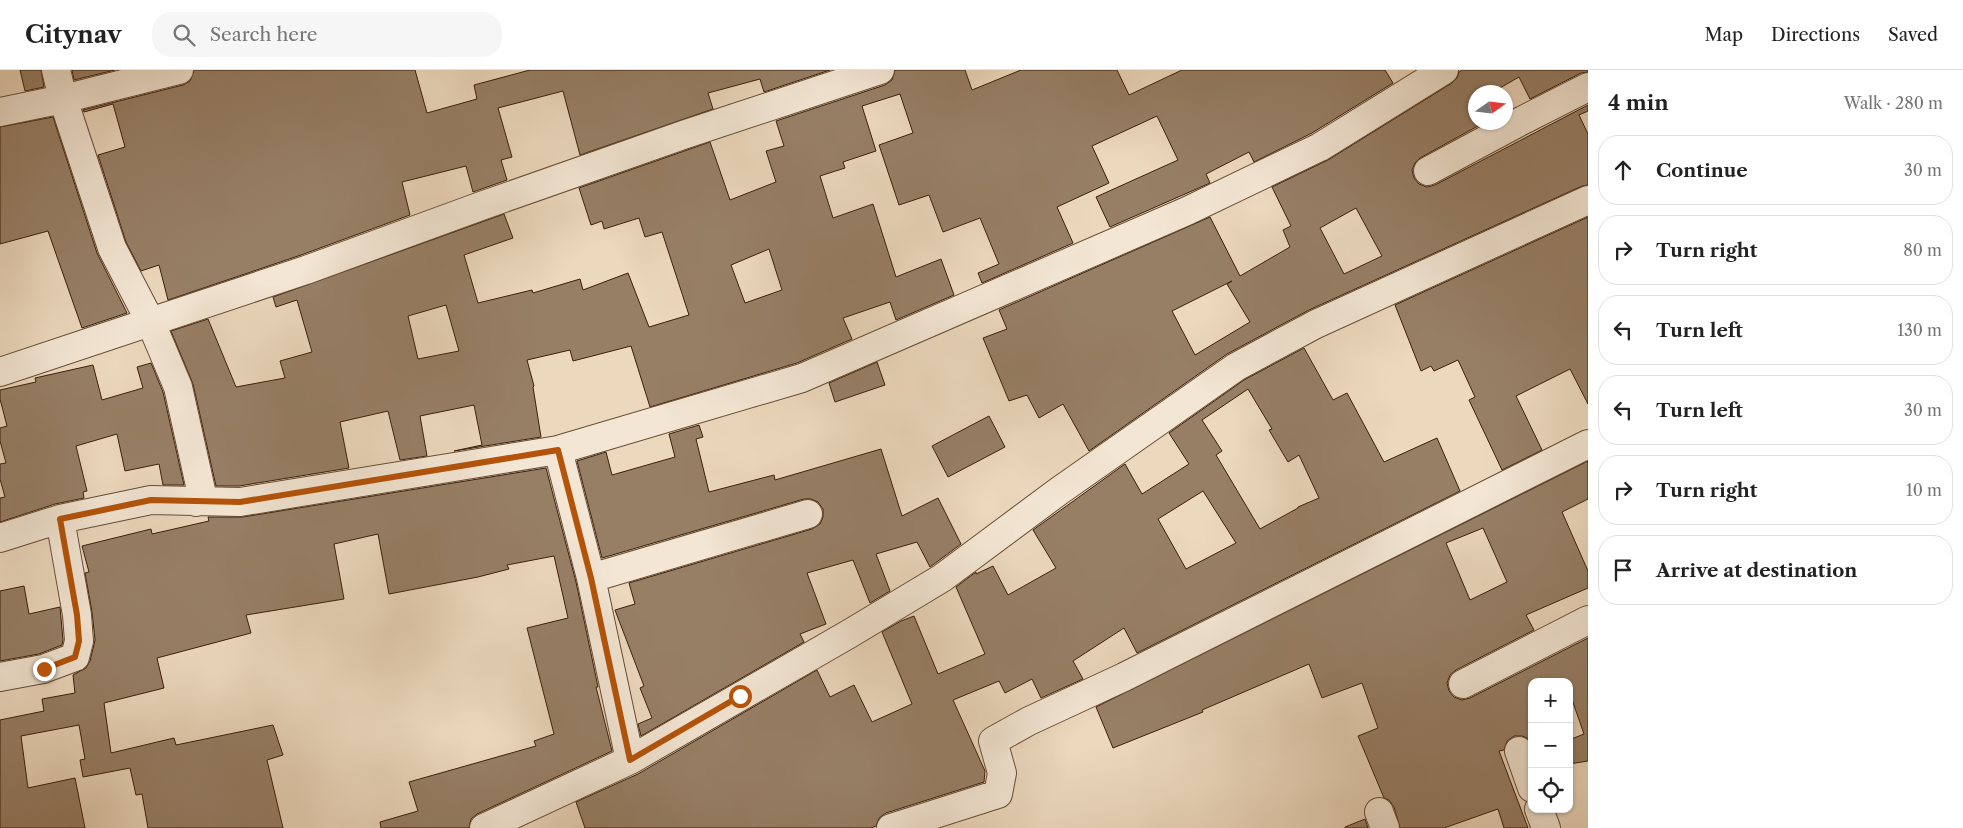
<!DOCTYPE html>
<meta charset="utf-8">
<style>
body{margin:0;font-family:"Libre Caslon Text",serif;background:#f6f6f6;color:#222}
.controls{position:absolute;right:15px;bottom:15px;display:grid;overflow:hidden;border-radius:10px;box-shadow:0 1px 4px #0004}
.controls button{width:45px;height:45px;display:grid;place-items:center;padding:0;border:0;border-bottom:1px solid #e0e0e0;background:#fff;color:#222;font:25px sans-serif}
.compass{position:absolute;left:1468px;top:15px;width:45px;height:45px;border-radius:50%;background:#fff;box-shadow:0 1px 4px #0004;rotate:76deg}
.stop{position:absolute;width:15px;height:15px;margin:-11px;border:4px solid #b45309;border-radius:50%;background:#fff}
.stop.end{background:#b45309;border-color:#fff;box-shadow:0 1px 5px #0008}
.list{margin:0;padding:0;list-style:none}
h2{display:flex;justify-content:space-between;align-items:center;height:65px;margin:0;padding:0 20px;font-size:21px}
h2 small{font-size:16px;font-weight:400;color:#767676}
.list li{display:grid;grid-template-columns:32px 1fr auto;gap:15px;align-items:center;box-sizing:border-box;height:70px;margin:0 10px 10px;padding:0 10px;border:1px solid #e0e0e0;border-radius:20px}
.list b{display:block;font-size:19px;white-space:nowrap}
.list em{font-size:16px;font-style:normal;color:#767676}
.icon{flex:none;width:28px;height:28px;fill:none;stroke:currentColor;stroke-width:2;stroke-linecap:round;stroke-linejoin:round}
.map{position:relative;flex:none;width:1588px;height:758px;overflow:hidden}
header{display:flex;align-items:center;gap:30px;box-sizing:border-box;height:70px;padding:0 25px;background:#fff;border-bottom:1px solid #e0e0e0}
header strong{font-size:24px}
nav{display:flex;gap:28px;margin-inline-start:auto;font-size:18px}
.search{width:350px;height:45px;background:#f6f6f6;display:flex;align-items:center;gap:12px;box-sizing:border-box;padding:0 18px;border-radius:20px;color:#767676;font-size:19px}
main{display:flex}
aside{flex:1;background:#fff}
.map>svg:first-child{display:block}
.building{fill:#977f66;stroke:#3b1f08;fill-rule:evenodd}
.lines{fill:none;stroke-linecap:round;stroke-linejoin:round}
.street-casing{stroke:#674d35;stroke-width:30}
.street{stroke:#f3e6d4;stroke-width:28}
.route{stroke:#b45309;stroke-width:6}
</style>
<header>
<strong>Citynav</strong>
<div class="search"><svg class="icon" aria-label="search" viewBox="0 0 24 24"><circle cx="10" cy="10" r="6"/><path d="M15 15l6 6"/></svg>Search here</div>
<nav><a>Map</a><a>Directions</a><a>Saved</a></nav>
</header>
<main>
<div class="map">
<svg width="1588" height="758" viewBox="0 0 1588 758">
<rect width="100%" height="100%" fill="#ecd8bd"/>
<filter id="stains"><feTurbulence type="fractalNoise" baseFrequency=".004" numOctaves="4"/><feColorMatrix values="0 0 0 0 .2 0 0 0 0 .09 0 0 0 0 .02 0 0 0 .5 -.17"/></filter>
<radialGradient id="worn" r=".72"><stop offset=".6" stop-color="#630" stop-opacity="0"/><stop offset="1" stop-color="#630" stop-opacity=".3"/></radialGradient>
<!-- building -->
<path class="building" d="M 20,0 L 41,0 L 44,17 L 25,21 Z
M 72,0 L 115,0 L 74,10 Z
M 194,0 L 415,0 L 427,43 L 477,29 L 474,15 L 530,0 L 830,0 L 764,22 L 760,9 L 708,23 L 713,39 L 580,85 L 563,21 L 498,38 L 512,87 L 501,90 L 507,110 L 473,122 L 466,96 L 402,112 L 410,145 L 301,185 L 168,230 L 159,195 L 141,201 L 126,172 L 98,85 L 125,77 L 113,34 L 84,42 L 83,40 L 183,15 L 190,11 Z
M 895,0 L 965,0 L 972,20 L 1021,0 L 1117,0 L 1129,25 L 1182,0 L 1385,0 L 1393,13 L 1312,63 L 1254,92 L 1249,82 L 1206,104 L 1210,113 L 1110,157 L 1096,127 L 1178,90 L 1157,46 L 1092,76 L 1109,113 L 1057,137 L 1073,173 L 982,213 L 978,203 L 999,194 L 980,148 L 943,162 L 929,125 L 899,135 L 879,75 L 913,63 L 900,24 L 862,36 L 876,81 L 843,92 L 845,98 L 820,106 L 833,148 L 873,134 L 896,207 L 941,189 L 954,225 L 896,250 L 890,232 L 843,248 L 852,269 L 797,293 L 650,337 L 631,276 L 573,291 L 570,280 L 527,290 L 534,316 L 533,317 L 541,367 L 454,381 L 482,375 L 474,335 L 420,346 L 427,386 L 400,390 L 388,341 L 340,352 L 349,398 L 239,416 L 216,416 L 193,314 L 171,261 L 208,249 L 236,317 L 285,308 L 280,291 L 312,282 L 297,230 L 276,237 L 273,227 L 504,144 L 513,168 L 464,185 L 478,233 L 532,220 L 533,223 L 580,209 L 583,220 L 628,203 L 649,257 L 689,245 L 662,162 L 645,167 L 639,148 L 604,159 L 602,151 L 591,155 L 579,118 L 710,72 L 730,130 L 776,112 L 766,81 L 784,76 L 776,51 L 885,15 L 892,10 ZM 769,179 L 782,220 L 745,233 L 731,195 ZM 446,235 L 459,281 L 418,289 L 408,246 Z
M 1462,0 L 1588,0 L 1588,2 L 1581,3 L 1530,29 L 1519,7 L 1493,22 L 1476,22 L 1476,52 L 1485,52 L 1420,88 L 1415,93 L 1412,100 L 1414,108 L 1419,114 L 1427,117 L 1435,115 L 1588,35 L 1588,41 L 1579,45 L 1588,64 L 1588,115 L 1582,116 L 1309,240 L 1227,284 L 1089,381 L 1063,334 L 1039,348 L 1027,325 L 1009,331 L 983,268 L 1007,259 L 999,240 L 1210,147 L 1240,206 L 1290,177 L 1283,160 L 1291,156 L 1272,117 L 1328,90 L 1452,13 L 1457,8 L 1459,2 ZM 1356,138 L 1382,186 L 1344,204 L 1320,158 ZM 1232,211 L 1227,214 L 1250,252 L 1195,285 L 1172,241 Z
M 53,47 L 97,183 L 127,243 L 82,258 L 48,161 L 0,174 L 0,57 Z
M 1588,147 L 1588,334 L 1570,299 L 1516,326 L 1542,380 L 1502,400 L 1469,330 L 1475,327 L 1458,290 L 1434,301 L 1431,296 L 1421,301 L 1395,235 Z
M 1304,278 L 1333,330 L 1347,323 L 1384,392 L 1437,368 L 1460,421 L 1137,583 L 1124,558 L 1073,591 L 1083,609 L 1041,628 L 1032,609 L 1005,623 L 999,611 L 953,630 L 985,701 L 984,712 L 886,743 L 879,748 L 876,756 L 871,758 L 585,758 L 576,732 L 638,704 L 817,600 L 830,627 L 854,615 L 872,652 L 912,634 L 882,562 L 901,551 L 914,546 L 938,604 L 985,584 L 956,517 L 976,502 L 976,504 L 993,496 L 1008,525 L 1056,498 L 1033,460 L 1125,394 L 1142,424 L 1189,394 L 1169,363 L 1244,310 ZM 1248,319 L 1272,359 L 1269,360 L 1288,392 L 1299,385 L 1319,428 L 1298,437 L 1298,438 L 1260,459 L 1216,385 L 1222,381 L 1202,350 ZM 1203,421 L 1236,473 L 1186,499 L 1158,449 Z
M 877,292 L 885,315 L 835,332 L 829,313 Z
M 151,293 L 163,322 L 184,415 L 163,415 L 159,394 L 125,401 L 117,364 L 76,376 L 87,421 L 83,422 L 84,428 L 55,434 L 0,452 L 0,428 L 5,427 L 0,409 L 0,394 L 6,393 L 0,371 L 0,358 L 7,356 L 0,329 L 0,320 L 36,312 L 35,308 L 93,295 L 102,330 L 143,318 L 137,297 Z
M 989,346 L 1005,377 L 948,407 L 932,376 Z
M 699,355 L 703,367 L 696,369 L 709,422 L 774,405 L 775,410 L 881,379 L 902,446 L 938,428 L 961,474 L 930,497 L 917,472 L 876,484 L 890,521 L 870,533 L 853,490 L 807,503 L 826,554 L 800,564 L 804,572 L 641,666 L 638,654 L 652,648 L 640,618 L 644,616 L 615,540 L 635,534 L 629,513 L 812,459 L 820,454 L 823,447 L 823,439 L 818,432 L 811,429 L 804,429 L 602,488 L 577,391 L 606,382 L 612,405 L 675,387 L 669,364 Z
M 1588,391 L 1588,429 L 1562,442 L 1588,501 L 1588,518 L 1526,545 L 1534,560 L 1456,600 L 1450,605 L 1447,613 L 1449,621 L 1454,627 L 1462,630 L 1470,628 L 1588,568 L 1588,691 L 1569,694 L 1569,670 L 1584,664 L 1569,621 L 1569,612 L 1532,612 L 1532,670 L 1522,666 L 1514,666 L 1507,671 L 1504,680 L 1499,681 L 1528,758 L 1504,758 L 1498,739 L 1444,758 L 1400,758 L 1394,737 L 1389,730 L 1384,728 L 1358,666 L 1378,658 L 1362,613 L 1322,628 L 1309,594 L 1202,640 L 1203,642 L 1113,678 L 1096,637 ZM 1483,458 L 1507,512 L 1470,530 L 1446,473 Z
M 546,398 L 576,512 L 598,617 L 596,617 L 612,681 L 477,744 L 471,749 L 469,758 L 381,758 L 380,752 L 418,741 L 409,712 L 536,676 L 534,671 L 554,664 L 527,558 L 568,548 L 554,486 L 507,495 L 509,499 L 478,507 L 389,524 L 378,464 L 334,474 L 344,529 L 246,545 L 251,563 L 157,588 L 164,618 L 104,633 L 111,683 L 174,668 L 176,675 L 273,655 L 283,685 L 267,690 L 283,758 L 148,758 L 142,724 L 136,725 L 130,698 L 83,707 L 80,690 L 85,689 L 79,655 L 21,666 L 28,718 L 75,708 L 85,758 L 0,758 L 0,650 L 44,641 L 42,629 L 75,623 L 73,605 L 86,598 L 90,591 L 95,570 L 92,542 L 85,503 L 89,502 L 82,476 L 151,459 L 152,464 L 209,451 L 208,447 L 243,447 Z
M 24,516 L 29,544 L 60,537 L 63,570 L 62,575 L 39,584 L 0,591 L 0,521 Z
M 1365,749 L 1368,758 L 1345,758 L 1345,757 Z"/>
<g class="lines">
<defs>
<path id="street" d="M 56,0 L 63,29 L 112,178 L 151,253 L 178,317 L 201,420 L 196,432
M 0,42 L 63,29 L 179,0
M 1428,101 L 1523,50 L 1588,17
M 0,302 L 306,200 L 481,136 L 686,64 L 880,0
M 558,380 L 591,508 L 630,690
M 0,468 L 60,449 L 151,430 L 240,432 L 558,380 L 802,308 L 1187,141 L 1320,77 L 1444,0
M 591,508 L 808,444
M 0,607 L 43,599 L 75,587 L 79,571 L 77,545 L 60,449
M 1463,614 L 1588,550
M 1519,681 L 1532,718
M 1539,739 L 1546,758
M 1379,742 L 1385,758
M 484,758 L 630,690 L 849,564 L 942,508 L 1059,421 L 1236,297 L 1316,254 L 1588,130
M 891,758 L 998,724 L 1002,703 L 993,671 L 1029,651 L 1124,607 L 1588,374"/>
</defs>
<!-- street casing -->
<use href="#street" class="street-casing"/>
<!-- street -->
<use href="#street" class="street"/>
</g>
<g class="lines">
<!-- route -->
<path class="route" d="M 44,599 L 75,587 L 79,571 L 77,545 L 60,449 L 151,430 L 240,432 L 558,380 L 591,508 L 630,690 L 740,626"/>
</g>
<rect width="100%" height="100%" filter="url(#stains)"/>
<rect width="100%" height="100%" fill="url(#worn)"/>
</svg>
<div class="controls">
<button>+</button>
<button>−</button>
<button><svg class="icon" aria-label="locate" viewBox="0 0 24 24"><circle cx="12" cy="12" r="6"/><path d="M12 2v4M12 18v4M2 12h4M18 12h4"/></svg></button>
</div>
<svg class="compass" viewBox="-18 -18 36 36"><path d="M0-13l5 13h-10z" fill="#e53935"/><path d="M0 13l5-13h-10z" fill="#767676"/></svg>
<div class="stop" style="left:740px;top:626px"></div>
<div class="stop end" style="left:44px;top:599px"></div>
</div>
<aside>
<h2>4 min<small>Walk · 280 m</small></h2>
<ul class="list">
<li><svg class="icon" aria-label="ahead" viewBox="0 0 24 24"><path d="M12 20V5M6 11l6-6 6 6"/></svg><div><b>Continue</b></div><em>30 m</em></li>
<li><svg class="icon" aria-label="right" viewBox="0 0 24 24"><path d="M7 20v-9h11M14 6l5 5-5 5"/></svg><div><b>Turn right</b></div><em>80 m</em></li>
<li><svg class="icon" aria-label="left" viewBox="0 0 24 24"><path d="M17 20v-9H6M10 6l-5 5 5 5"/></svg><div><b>Turn left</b></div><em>130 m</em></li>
<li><svg class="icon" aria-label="left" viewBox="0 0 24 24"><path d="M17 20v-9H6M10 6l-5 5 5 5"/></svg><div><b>Turn left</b></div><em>30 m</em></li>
<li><svg class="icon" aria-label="right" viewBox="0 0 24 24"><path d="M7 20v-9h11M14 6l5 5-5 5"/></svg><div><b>Turn right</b></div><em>10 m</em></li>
<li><svg class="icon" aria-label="arrive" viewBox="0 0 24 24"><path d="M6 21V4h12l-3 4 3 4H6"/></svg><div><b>Arrive at destination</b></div></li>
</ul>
</aside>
</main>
